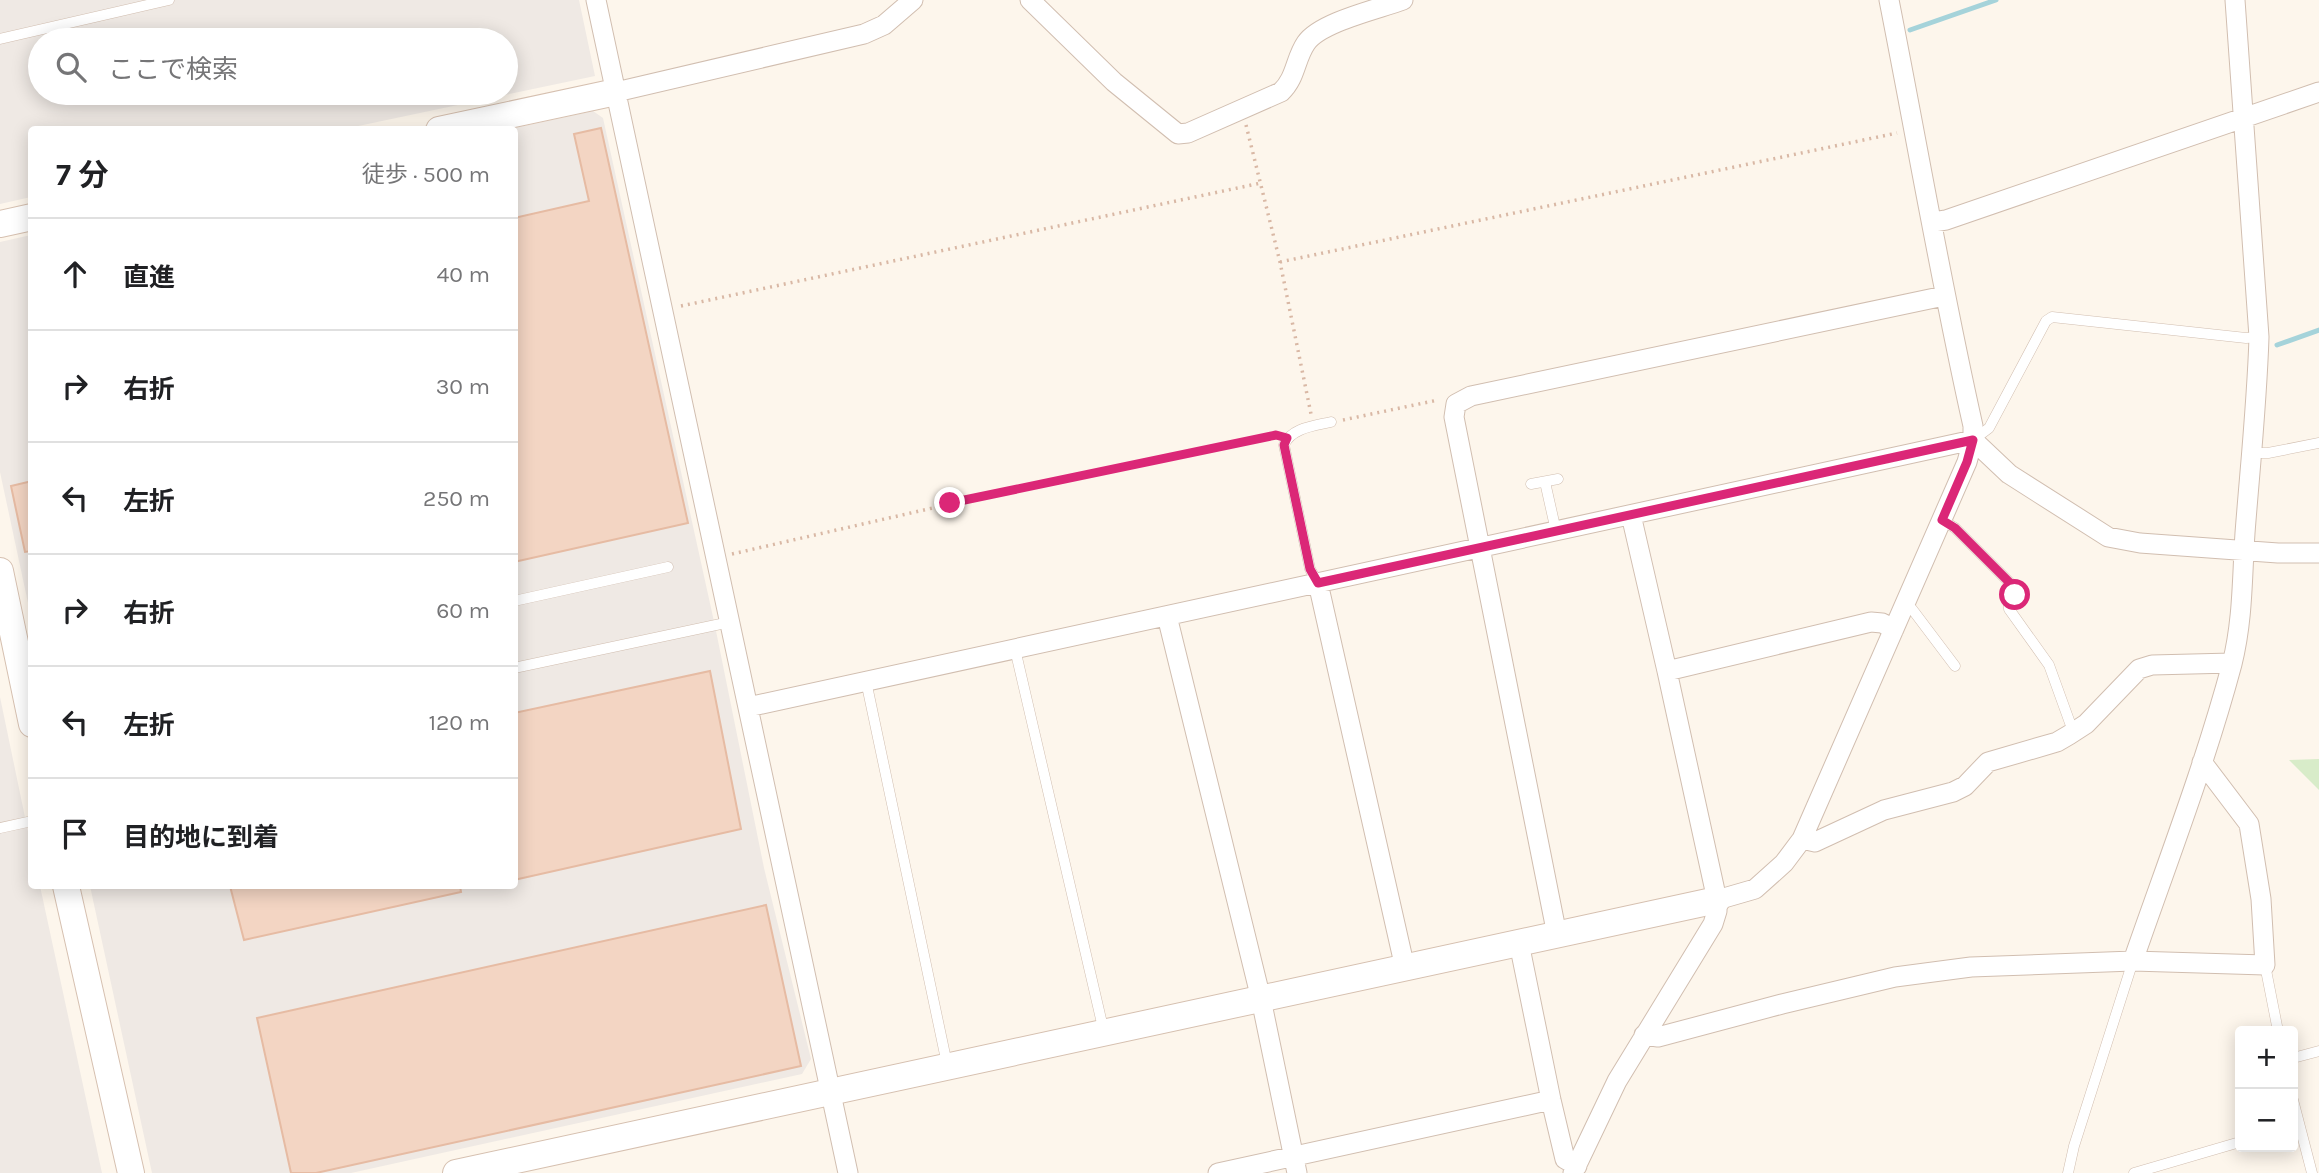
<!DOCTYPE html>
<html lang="ja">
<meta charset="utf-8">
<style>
body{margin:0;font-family:Karla,"Noto Sans JP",sans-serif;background:#f6f6f6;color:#202124}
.controls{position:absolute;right:21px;bottom:21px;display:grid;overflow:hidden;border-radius:7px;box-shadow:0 4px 18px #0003}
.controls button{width:63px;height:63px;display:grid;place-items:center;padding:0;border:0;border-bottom:2px solid #e0e0e0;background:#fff;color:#202124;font:35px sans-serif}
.stop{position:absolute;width:21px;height:21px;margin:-16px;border:5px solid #db2777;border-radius:50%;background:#fff}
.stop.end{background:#db2777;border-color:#fff;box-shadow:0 2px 7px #0008}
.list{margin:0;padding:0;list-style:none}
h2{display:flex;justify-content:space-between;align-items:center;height:91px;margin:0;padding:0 28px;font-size:30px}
h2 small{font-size:23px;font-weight:400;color:#757577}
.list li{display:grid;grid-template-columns:46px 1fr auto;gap:21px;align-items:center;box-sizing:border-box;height:112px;padding:0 28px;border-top:2px solid #e0e0e0}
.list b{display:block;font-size:26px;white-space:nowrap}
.list em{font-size:23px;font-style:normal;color:#757577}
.icon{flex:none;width:38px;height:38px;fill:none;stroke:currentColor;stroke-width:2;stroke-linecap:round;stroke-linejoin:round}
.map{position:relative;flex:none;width:2319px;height:1173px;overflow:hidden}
.search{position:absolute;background:#fff;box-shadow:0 4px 18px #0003;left:28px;top:28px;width:490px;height:77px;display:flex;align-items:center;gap:18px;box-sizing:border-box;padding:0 24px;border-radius:38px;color:#757577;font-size:26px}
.panel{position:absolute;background:#fff;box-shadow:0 4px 18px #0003;left:28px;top:126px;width:490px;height:763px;border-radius:7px}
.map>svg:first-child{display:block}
.industrial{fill:#efe9e4;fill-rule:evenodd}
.green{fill:#d8ecc9}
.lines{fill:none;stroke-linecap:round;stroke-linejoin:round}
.stream{stroke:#a5d3da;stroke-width:5}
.building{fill:#f3d5c3;stroke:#e6bba3;stroke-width:2}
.lane-casing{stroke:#d1beb0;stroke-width:11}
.street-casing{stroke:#d1beb0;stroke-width:21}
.secondary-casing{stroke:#d6c0b0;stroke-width:28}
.path{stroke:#d9b8a5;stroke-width:3.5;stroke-dasharray:2 5;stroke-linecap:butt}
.lane{stroke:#fff;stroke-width:10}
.street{stroke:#fff;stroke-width:19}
.secondary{stroke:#fff;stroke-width:26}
.route{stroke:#db2777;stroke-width:9}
</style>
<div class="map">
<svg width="2319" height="1173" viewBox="0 0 2319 1173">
<rect width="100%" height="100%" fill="#fdf6ec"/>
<!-- industrial -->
<path class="industrial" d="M 0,0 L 579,0 L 595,76 L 344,129 L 32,130 L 31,197 L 0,204 ZM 40,40 L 506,40 L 506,93 L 40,93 Z
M 593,111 L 603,118 L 715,626 L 764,868 L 811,1059 L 802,1074 L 351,1173 L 152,1173 L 90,886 L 514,886 L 514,130 L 510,129 Z
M 31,235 L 31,617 L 0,472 L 0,242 Z
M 0,697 L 31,846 L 32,886 L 40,886 L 102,1173 L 0,1173 Z"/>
<!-- green -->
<path class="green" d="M 2319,759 L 2319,790 L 2289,760 Z"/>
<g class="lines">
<!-- stream -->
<path class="stream" d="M 1910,30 L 1996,0
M 2277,345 L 2319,330"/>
</g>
<!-- building -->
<path class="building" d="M 601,128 L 688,523 L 514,562 L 514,218 L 589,201 L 574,134 Z
M 32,481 L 32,551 L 25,552 L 11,486 Z
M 710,671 L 741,829 L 514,880 L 514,713 Z
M 230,886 L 460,886 L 461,892 L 244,940 Z
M 766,905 L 801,1066 L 316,1173 L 291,1173 L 257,1018 Z"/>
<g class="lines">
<defs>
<path id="lane" d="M 0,39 L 169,0
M 1973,440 L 1989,428 L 2046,321 L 2052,317 L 2246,338 L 2259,337
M 2251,453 L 2268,453 L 2319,443
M 1545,482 L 1556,531
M 1531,484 L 1558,479
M 1942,520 L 1955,528 L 2016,589 L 2009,602 L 2009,609 L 2049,665 L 2070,723 L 2076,731
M 1318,583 L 1310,569 L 1284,445 C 1291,428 1314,426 1331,422
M 514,601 L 668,567
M 1904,605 L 1912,609 L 1955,666
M 1015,649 L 1104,1032
M 514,668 L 730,622
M 866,681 L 947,1064
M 0,828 L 32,821
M 2265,965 L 2278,1031
M 2293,1058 L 2319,1051
M 2293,1100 L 2312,1173
M 2068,1173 L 2074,1146 L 2133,961
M 2134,1173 L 2240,1142"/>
<path id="street" d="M 596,0 L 848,1173
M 1030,0 L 1114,82 L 1178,134 L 1188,133 L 1281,92 C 1296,78 1295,59 1306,43 C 1320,22 1379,9 1403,0
M 616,92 L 864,34 L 884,25 L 913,0
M 1933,222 L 1946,220 L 2319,92
M 1631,515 L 1667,671 L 1871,622 L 1882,623 L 1894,629
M 1318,583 L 1405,968
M 1167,616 L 1261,999 L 1297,1173
M 748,707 L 1973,440 L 2009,474 L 2108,537 L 2140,543 L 2278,553 L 2319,553
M 1802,839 L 1815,842 L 1884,810 L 1953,792 L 1965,786 L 1988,762 L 2057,742 L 2069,735 L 2086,724 L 2139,669 L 2152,665 L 2232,663
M 1717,900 L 1755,889 L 1784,863 L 1802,839 L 1967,462 L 1973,440 L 1973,426 C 1941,284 1917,142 1889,0
M 1557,935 L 1454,417 L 1456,404 L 1471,396 L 1944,296
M 1519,943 L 1551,1100 L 1565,1159 L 1577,1166
M 2133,961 C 2167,863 2205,765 2232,664 C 2243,620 2242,578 2245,533 C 2250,468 2257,402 2259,337 L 2235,0
M 1644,1035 L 1658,1037 L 1782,1004 L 1895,977 L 1971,967 L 2133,961 L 2265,965 L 2261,899 L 2249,824 L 2202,762
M 1218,1173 L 1551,1100
M 1573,1173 L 1617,1081 L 1713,924 L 1717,911 L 1717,900 L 1667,671"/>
<path id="secondary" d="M 439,130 L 616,92
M 0,224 L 32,217
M 0,571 L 32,724
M 66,886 L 131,1173
M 456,1173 L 1717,900"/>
</defs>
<!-- lane casing -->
<use href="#lane" class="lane-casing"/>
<!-- street casing -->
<use href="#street" class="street-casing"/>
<!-- secondary casing -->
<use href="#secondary" class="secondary-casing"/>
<!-- path -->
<path class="path" d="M 1246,125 L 1280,262 L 1311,414
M 1280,262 L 1897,133
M 681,306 L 1261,183
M 1343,420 L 1438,400
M 732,554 L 950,504 L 1275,435"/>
<!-- lane -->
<use href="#lane" class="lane"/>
<!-- street -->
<use href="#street" class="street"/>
<!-- secondary -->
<use href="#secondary" class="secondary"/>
</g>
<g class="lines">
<!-- route -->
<path class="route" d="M 950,503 L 1276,435 L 1287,438 L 1284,445 L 1310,569 L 1318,583 L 1973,440 L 1967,462 L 1942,520 L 1955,528 L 2016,589 L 2015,595"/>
</g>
</svg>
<div class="controls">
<button>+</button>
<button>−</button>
</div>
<div class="stop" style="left:2015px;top:595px"></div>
<div class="stop end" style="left:950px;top:503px"></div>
<div class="search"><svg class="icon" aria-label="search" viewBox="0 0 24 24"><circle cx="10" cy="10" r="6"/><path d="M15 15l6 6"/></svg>ここで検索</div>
<section class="panel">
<h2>7 分<small>徒歩 · 500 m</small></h2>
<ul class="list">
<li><svg class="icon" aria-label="ahead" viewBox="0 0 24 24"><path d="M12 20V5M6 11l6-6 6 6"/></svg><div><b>直進</b></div><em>40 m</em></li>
<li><svg class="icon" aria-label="right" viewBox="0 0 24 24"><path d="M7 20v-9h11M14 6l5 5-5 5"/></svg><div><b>右折</b></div><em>30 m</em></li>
<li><svg class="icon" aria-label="left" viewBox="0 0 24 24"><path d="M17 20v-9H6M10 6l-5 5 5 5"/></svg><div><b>左折</b></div><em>250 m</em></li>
<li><svg class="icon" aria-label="right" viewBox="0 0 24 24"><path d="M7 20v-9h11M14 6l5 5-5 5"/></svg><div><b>右折</b></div><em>60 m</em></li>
<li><svg class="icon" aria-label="left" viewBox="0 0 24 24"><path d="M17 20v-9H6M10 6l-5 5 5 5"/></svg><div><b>左折</b></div><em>120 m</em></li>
<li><svg class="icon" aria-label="arrive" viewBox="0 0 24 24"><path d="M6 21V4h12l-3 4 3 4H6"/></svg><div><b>目的地に到着</b></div></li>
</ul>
</section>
</div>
